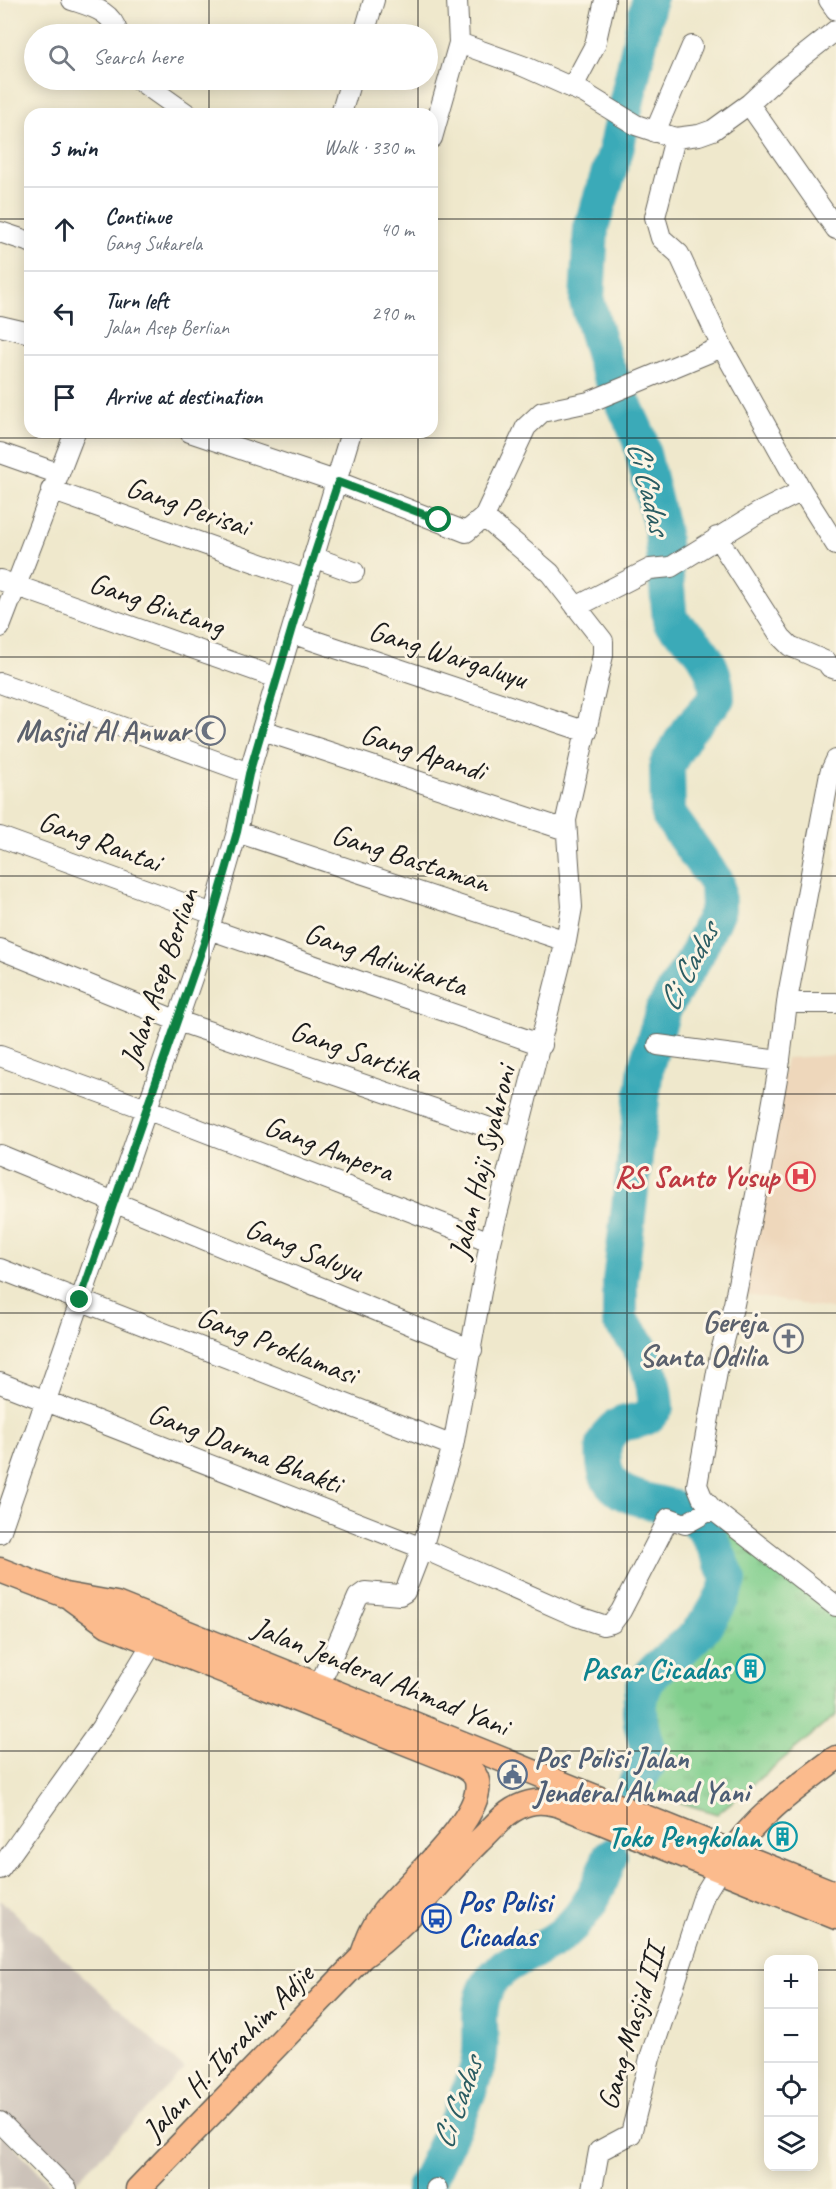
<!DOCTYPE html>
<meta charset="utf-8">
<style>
body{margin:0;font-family:Caveat,sans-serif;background:#f6f6f7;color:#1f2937}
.controls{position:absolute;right:18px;bottom:18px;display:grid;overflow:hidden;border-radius:12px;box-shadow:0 3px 15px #0003}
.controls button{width:54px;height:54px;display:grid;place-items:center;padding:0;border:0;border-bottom:2px solid #e0e1e3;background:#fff;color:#1f2937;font:30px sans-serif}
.stop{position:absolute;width:18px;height:18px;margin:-14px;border:4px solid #0b8043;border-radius:50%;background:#fff}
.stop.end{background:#0b8043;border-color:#fff;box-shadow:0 2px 6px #0008}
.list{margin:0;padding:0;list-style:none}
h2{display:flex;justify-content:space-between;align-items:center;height:78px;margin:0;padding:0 24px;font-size:26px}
h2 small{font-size:20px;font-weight:400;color:#747a83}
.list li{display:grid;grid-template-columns:39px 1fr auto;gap:18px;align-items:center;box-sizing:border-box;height:84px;padding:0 24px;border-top:2px solid #e0e1e3}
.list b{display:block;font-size:22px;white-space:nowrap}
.list p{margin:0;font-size:20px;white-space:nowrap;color:#747a83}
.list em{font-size:20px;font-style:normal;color:#747a83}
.icon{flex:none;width:33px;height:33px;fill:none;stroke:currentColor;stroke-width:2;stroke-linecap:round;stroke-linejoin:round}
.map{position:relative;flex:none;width:836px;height:2189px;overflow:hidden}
.search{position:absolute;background:#fff;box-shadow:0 3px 15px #0003;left:24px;top:24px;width:414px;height:66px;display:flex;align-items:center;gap:15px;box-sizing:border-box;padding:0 21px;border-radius:33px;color:#747a83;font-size:22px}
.panel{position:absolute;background:#fff;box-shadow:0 3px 15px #0003;left:24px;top:108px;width:414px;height:330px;border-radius:18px}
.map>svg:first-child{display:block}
.built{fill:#eed7bb}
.industrial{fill:#ccc2b9}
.grass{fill:url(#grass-tufts);stroke:#4f7655;stroke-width:1.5}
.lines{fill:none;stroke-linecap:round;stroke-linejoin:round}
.river{stroke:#3baab8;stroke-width:36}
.minor-casing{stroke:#66635a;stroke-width:22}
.major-casing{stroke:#66635a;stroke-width:27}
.minor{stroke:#fff;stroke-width:20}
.major{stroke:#fbbb8d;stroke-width:24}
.route{stroke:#0b8043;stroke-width:8}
.grid{fill:none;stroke:#1c1c1c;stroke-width:1.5;stroke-opacity:0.55}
.labels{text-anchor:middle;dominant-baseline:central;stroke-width:6;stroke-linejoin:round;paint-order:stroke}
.street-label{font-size:30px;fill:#1c1c1c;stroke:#fcf5e5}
.worship-label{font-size:30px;font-weight:bold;fill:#5b616d;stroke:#fcf5e5;text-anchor:end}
.health-label{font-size:30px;font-weight:bold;fill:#be3a42;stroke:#fcf5e5;text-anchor:end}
.culture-label{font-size:30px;font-weight:bold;fill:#0d838f;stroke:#fcf5e5;text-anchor:end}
.service-label{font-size:30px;font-weight:bold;fill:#4e5e75;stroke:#fcf5e5;text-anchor:start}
.transit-label{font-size:30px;font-weight:bold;fill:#164399;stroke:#fcf5e5;text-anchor:start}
.water-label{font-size:32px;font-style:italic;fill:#2a5c62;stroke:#fcf5e5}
</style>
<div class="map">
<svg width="836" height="2189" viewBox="0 0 836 2189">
<defs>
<pattern id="grass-tufts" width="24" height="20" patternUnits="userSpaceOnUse" patternTransform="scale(1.5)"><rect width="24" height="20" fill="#82cf8e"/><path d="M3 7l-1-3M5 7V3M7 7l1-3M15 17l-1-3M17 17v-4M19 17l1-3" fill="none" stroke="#70b17a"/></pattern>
</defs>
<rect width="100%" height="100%" fill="#fcf5e5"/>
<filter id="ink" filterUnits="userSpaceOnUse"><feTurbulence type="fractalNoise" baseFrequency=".0167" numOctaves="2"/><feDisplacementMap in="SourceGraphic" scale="12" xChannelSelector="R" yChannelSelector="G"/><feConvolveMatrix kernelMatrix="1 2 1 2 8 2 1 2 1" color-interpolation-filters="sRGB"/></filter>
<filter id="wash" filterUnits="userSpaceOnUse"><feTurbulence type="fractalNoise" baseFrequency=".008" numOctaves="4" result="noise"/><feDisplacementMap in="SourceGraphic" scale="24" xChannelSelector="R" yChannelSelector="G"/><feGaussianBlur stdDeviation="1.35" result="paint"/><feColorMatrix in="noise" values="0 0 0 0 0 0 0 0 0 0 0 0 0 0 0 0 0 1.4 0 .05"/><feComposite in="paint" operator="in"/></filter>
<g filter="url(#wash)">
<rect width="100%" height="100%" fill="#efe8cc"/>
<!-- built -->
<path class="built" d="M 836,1055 L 836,1310 L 742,1294 L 786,1058 Z"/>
<!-- industrial -->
<path class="industrial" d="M 0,1900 L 185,2069 L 74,2184 L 0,2112 Z
M 0,2131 L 54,2189 L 0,2189 Z"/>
<!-- grass -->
<path class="grass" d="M 718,1520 L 836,1613 L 836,1715 L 717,1814 L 649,1793 L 670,1755 L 653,1721 L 654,1652 L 686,1650 C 734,1599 737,1589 704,1527 Z"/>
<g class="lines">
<!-- river -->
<path class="river" d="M 635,1785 L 651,1759 C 646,1742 639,1722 640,1704 C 643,1667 674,1659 696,1635 C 711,1619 722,1601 729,1580 C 719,1557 708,1525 684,1512 C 657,1498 608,1504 604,1463 C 603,1450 602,1444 610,1433 C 622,1418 634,1425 647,1417 C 650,1415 653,1410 656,1407 C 653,1369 645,1349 620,1321 L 620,1281 L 646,1067 L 663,1010 L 697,954 L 718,909 L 717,883 L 668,814 L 667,765 L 688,730 L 717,698 C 716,660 697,644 670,621 L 662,532 L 639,437 L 605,363 L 587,301 L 591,228 L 616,150 L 649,0
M 424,2189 C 443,2149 464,2109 477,2068 C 486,2041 473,2014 487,1987 C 500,1962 530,1955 553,1941 C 584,1921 599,1890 610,1856"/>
</g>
</g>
<g filter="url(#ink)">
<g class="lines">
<defs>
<path id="minor" d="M 72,0 C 93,7 112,11 118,34
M 829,0 L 836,10
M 364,34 L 374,0
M 459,43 L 523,66 L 584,93 L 636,125 L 675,138 L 699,135 L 713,130 L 749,104 L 788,68 L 836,30
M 139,80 L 187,114
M 572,88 L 595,45 L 605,0
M 749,104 L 836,229
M 341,114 L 351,80
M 655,132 L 692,46
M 432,138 L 459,43 L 457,0
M 675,138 L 655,217 L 661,238 L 679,254 L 722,347 L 802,491 L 836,545
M 0,232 L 30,242
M 0,326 L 30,333
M 190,432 L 338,482 L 466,532 L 484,517 L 526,427 L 542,412 L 589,402 L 722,347
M 0,453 L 57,473
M 51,490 L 306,580
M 717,537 L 781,637 L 790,646 L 827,662 L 830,667 L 836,669
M 313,557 L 354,572
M 0,580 L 277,678
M 576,607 L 650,569 L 671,567 L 758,513 L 802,491
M 0,627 L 75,432
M 291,633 L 587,732
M 0,683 L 249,773
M 262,730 L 566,830
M 836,760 L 830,773 L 788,995 L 779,1067 L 759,1180 L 734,1304 L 720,1355 L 697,1485 L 702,1497 L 712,1509 L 836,1606
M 237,832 L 566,941
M 0,837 L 213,914
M 209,929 L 542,1045
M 0,949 L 178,1021 L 516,1137
M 788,1003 L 836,1003
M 658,1045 L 780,1061
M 0,1056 L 146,1109 L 490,1242
M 0,1155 L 472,1350
M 0,1269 L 453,1446
M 0,1383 L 422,1548 L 576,1616 L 603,1625 L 612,1623 L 621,1611 L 669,1518 L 685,1524 L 712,1509
M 0,1533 L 209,929 L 237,832 L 249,773 L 351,432
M 319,1686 L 358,1597 L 365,1592 L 400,1595 L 405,1592 L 422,1548 L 453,1446 L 490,1242 L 566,941 L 572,907 L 566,820 L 603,655 L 603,641 L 550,573 L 484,517
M 0,1869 L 101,1728 L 153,1642
M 0,2122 L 67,2189
M 436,2189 L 437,2189
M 592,2189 L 599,2151 L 631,2134 L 650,2058 L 704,1895 L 720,1869"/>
<path id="major" d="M 0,1570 L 65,1595 L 116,1604 L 836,1894
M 72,1599 L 108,1625 L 457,1763 C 465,1767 475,1771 477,1781 C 485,1817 406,1884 384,1912 C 372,1927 368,1940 362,1957
M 724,1862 C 754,1818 794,1789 836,1758
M 138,2189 L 362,1957 C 408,1925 440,1879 479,1841 C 490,1831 501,1817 513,1810 C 528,1801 540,1800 557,1804 L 836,1917"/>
</defs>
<!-- minor casing -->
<use href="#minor" class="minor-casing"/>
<!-- major casing -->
<use href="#major" class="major-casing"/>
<!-- minor -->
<use href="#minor" class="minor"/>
<!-- major -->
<use href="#major" class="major"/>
</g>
</g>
<g class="lines" filter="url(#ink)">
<!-- route -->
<path class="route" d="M 80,1300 L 209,929 L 237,832 L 249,774 L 306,580 L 338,482 L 439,520"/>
</g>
<!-- grid -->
<path class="grid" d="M 209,0 L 209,34M 418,0 L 418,34M 627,0 L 627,2189M 209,80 L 209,114M 418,80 L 418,114M 0,219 L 30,219M 432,219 L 836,219M 209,432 L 209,2189M 418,432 L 418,2189M 0,438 L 836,438M 0,657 L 836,657M 0,876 L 836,876M 0,1094 L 836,1094M 0,1313 L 836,1313M 0,1532 L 836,1532M 0,1751 L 836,1751M 0,1970 L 768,1970M 814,1970 L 836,1970"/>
<!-- icons -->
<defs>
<symbol id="mosque-ring" viewBox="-11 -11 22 22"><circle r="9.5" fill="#fcf5e5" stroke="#6b7280" stroke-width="1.5"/><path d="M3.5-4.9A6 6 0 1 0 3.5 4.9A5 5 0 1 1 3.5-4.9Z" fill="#6b7280"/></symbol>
<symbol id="hospital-ring" viewBox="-11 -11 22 22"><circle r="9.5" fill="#fcf5e5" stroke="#e0444e" stroke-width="1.5"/><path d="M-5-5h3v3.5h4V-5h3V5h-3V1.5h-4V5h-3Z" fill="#e0444e"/></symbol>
<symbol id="church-ring" viewBox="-11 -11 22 22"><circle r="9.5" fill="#fcf5e5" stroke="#6b7280" stroke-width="1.5"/><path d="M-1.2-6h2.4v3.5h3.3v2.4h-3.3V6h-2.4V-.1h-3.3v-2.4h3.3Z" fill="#6b7280"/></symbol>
<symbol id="building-ring" viewBox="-11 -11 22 22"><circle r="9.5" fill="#fcf5e5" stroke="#0f9aa8" stroke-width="1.5"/><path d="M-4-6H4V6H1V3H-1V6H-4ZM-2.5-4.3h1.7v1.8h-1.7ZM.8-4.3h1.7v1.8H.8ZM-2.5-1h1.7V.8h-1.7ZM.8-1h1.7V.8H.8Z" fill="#0f9aa8"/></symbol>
<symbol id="civic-ring" viewBox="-11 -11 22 22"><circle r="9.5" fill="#fcf5e5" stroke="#5c6f8a" stroke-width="1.5"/><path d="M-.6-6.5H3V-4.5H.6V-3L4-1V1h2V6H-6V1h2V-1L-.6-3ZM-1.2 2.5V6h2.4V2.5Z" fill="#5c6f8a"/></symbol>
<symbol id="bus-ring" viewBox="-11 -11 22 22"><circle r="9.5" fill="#fcf5e5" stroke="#1a4fb4" stroke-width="1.5"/><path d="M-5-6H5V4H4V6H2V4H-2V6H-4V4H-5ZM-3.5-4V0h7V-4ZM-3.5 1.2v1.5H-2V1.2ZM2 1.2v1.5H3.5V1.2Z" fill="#1a4fb4"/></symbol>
</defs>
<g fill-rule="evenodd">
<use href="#mosque-ring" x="194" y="714" width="33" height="33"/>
<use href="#hospital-ring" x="784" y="1160" width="33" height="33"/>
<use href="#church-ring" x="772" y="1322" width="33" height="33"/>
<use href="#building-ring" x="734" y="1652" width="33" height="33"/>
<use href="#civic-ring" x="496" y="1758" width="33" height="33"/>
<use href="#building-ring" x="766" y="1820" width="33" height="33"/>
<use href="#bus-ring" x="420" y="1902" width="33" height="33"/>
</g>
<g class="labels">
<!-- street labels -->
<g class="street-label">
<text transform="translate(188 506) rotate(19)">Gang Perisai</text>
<text transform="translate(157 604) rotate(19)">Gang Bintang</text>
<text transform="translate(448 654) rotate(18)">Gang Wargaluyu</text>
<text transform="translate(423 752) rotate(18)">Gang Apandi</text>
<text transform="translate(100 841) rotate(20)">Gang Rantai</text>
<text transform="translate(411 858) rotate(18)">Gang Bastaman</text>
<text transform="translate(386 959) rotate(19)">Gang Adiwikarta</text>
<text transform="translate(159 977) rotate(-71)">Jalan Asep Berlian</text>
<text transform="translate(356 1051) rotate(19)">Gang Sartika</text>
<text transform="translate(329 1148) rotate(21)">Gang Ampera</text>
<text transform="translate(482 1162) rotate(-76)">Jalan Haji Syahroni</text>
<text transform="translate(304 1249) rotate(22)">Gang Saluyu</text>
<text transform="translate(277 1345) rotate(21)">Gang Proklamasi</text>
<text transform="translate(245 1448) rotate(21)">Gang Darma Bhakti</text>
<text transform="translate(381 1676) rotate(22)">Jalan Jenderal Ahmad Yani</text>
<text transform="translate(631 2027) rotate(-73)">Gang Masjid III</text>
<text transform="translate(228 2052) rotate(-46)">Jalan H. Ibrahim Adjie</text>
</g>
<!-- worship labels -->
<g class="worship-label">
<text x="190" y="731">Masjid Al Anwar</text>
<text x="767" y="1322">Gereja<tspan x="767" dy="34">Santa Odilia</tspan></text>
</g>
<!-- health labels -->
<g class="health-label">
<text x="779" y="1177">RS Santo Yusup</text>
</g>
<!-- culture labels -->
<g class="culture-label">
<text x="729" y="1669">Pasar Cicadas</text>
<text x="761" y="1837">Toko Pengkolan</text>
</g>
<!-- service labels -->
<g class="service-label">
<text x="534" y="1758">Pos Polisi Jalan<tspan x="534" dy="34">Jenderal Ahmad Yani</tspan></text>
</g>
<!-- transit labels -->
<g class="transit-label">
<text x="458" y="1902">Pos Polisi<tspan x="458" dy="34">Cicadas</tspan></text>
</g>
<!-- water labels -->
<g class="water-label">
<text transform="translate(649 487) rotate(76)">Ci Cadas</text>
<text transform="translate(688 967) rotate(-62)">Ci Cadas</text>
<text transform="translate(457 2103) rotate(-70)">Ci Cadas</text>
</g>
</g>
</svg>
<div class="controls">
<button>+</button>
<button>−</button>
<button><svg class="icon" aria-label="locate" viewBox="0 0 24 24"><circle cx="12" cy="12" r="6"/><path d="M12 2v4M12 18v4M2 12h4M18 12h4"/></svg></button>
<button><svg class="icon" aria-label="layers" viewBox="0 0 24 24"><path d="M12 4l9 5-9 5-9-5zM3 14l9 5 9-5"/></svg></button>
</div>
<div class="stop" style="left:439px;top:520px"></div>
<div class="stop end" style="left:80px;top:1300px"></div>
<div class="search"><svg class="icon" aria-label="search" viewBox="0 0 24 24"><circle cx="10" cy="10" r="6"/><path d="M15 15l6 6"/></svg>Search here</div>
<section class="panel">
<h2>5 min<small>Walk · 330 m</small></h2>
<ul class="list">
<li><svg class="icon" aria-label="ahead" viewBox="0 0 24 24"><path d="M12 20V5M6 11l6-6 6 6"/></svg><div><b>Continue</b><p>Gang Sukarela</p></div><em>40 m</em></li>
<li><svg class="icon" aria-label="left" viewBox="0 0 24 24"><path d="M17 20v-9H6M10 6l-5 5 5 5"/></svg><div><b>Turn left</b><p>Jalan Asep Berlian</p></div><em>290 m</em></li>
<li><svg class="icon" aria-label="arrive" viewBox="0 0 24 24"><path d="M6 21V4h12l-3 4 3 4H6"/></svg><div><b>Arrive at destination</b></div></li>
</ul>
</section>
</div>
